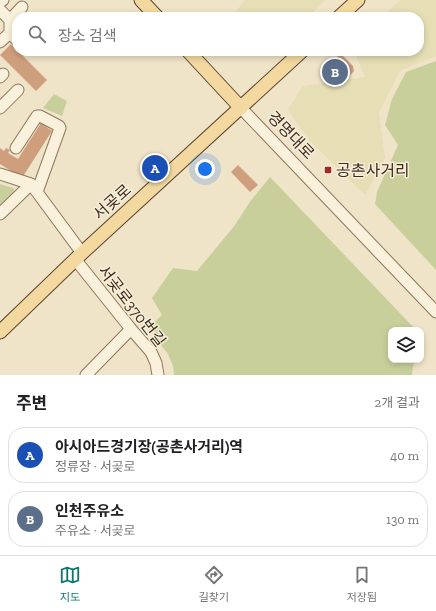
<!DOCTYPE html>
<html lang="ko">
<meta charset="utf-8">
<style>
body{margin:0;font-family:"Zilla Slab","Noto Sans KR",serif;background:#f2f2f2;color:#202124}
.controls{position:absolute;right:12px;bottom:12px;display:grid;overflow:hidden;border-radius:8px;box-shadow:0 2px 6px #0003}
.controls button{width:36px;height:36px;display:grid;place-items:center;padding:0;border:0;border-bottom:1px solid #e0e0e0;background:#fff;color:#202124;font:20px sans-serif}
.you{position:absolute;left:205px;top:169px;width:14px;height:14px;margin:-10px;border:3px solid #fff;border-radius:50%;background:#1a73e8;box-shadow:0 0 0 6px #1a73e833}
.badge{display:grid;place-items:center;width:26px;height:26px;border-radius:50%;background:#0f766e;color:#fff;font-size:13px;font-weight:700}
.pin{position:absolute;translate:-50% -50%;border:2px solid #fff;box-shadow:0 1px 4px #0006}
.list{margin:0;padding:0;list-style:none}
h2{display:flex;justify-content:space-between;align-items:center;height:52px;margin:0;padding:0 16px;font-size:17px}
h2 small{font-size:13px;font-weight:400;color:#757577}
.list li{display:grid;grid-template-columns:26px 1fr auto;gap:12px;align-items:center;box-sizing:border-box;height:56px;margin:0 8px 8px;padding:0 8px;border:1px solid #e0e0e0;border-radius:16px}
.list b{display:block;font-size:15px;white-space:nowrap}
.list p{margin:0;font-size:13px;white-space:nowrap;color:#757577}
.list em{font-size:13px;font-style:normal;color:#757577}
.icon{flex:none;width:22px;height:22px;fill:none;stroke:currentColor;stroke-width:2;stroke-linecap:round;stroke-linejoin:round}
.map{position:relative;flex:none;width:436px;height:375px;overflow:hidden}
.search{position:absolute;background:#fff;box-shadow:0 2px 6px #0003;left:12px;right:12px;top:12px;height:44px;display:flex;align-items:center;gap:10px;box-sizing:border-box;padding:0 14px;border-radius:16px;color:#757577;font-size:15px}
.sheet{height:180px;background:#fff}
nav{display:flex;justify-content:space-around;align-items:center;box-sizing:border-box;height:56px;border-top:1px solid #e0e0e0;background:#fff;font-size:11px;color:#757577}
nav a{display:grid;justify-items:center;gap:2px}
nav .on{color:#0f766e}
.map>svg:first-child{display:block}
.farmland{fill:#e6deb5}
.green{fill:#c9cf9b}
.building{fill:#cf9f7d}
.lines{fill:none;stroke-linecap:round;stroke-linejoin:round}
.minor-casing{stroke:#8d765c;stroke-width:13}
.major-casing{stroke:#5b4430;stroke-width:15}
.minor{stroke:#faf1dc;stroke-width:11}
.major{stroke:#f3d9a0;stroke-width:13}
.poi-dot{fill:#9e2a2b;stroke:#f7eed8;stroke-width:1.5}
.labels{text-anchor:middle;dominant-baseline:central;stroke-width:3;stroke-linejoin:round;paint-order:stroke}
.street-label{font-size:16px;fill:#3d2e20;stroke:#f7eed8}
.poi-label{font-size:16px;fill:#3d2e20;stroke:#f7eed8;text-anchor:start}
</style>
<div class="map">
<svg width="436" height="375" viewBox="0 0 436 375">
<rect width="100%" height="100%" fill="#f0e4c8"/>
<!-- farmland -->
<path class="farmland" d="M 245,0 L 325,0 L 308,17 L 231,17 Z
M 401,0 L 436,0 L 436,56 L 400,71 L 379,113 L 385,158 L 365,195 L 309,140 L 288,110 L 303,86 L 365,77 L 354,51 L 419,51 L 419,17 L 381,17 Z"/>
<!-- green -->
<path class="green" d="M 436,61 L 436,270 L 375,204 L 377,192 L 398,145 L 385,125 L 392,99 L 406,72 Z
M 54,94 L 67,101 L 62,116 L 43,108 Z
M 270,177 L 416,330 L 391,330 L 391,360 L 414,360 L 412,375 L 174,375 L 173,366 L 168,354 L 148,328 L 162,315 L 152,298 L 173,268 L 197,271 L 235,225 L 249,203 Z
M 0,184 L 13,188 L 15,193 L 0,208 Z"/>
<!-- building -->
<path class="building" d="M 11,44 L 47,80 L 36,91 L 0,55 Z
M 339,55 L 343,56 L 353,66 L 354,71 L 340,85 L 338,85 L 336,83 L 334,86 L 332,83 L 330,85 L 322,76 L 322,71 Z
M 41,123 L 52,131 L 22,178 L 0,164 L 0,148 L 4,151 L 6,148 L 10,150 L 8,153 L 18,159 Z
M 238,165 L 258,185 L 250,192 L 231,172 Z"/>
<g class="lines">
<defs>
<path id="minor" d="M 0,2 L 3,0
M 0,10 L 10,20 L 10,33 L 0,42
M 10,20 L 22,7
M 10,33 L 17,40
M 0,77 L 3,74
M 0,108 L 18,90
M 241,108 L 436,312
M 16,148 L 37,116 L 40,116 L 59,126 L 60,128 L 37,192
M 0,174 L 31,184 L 82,253
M 0,214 L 31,184
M 75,259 L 131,329 L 151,352 L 156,363 L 158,375
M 86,375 L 131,329"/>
<path id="major" d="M 141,0 L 157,17
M 339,17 L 358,0
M 188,51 L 241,108
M 0,332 L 82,253 L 302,51"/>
</defs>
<!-- minor casing -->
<use href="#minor" class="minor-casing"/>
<!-- major casing -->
<use href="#major" class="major-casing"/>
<!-- minor -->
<use href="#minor" class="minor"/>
<!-- major -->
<use href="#major" class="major"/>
</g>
<!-- markers -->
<rect class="poi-dot" x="324" y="166" width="8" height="8" rx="2"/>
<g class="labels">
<!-- street labels -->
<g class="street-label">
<text transform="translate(291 135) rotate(46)">경명대로</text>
<text transform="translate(112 202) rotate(-42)">서곶로</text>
<text transform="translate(132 306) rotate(52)">서곶로370번길</text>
</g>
<!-- poi labels -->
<g class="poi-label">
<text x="336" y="170">공촌사거리</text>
</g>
</g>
</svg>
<div class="controls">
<button><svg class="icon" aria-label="layers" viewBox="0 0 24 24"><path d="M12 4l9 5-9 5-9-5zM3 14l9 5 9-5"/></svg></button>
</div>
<div class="you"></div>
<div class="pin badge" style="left:155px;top:168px;background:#1a4fb4">A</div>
<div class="pin badge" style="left:335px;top:72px;background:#5c6f8a">B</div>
<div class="search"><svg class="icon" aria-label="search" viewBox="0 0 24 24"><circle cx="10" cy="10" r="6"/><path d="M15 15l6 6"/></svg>장소 검색</div>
</div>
<section class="sheet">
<h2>주변<small>2개 결과</small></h2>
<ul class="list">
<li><span class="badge" style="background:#1a4fb4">A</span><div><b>아시아드경기장(공촌사거리)역</b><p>정류장 · 서곶로</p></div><em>40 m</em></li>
<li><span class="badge" style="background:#5c6f8a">B</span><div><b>인천주유소</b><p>주유소 · 서곶로</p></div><em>130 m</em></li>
</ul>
</section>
<nav>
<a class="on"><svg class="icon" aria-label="map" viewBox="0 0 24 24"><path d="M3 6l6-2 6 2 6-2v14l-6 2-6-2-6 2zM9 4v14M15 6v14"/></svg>지도</a>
<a><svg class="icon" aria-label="directions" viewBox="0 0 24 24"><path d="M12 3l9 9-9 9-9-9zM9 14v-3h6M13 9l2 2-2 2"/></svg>길찾기</a>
<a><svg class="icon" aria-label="saved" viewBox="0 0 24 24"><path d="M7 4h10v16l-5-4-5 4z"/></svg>저장됨</a>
</nav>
